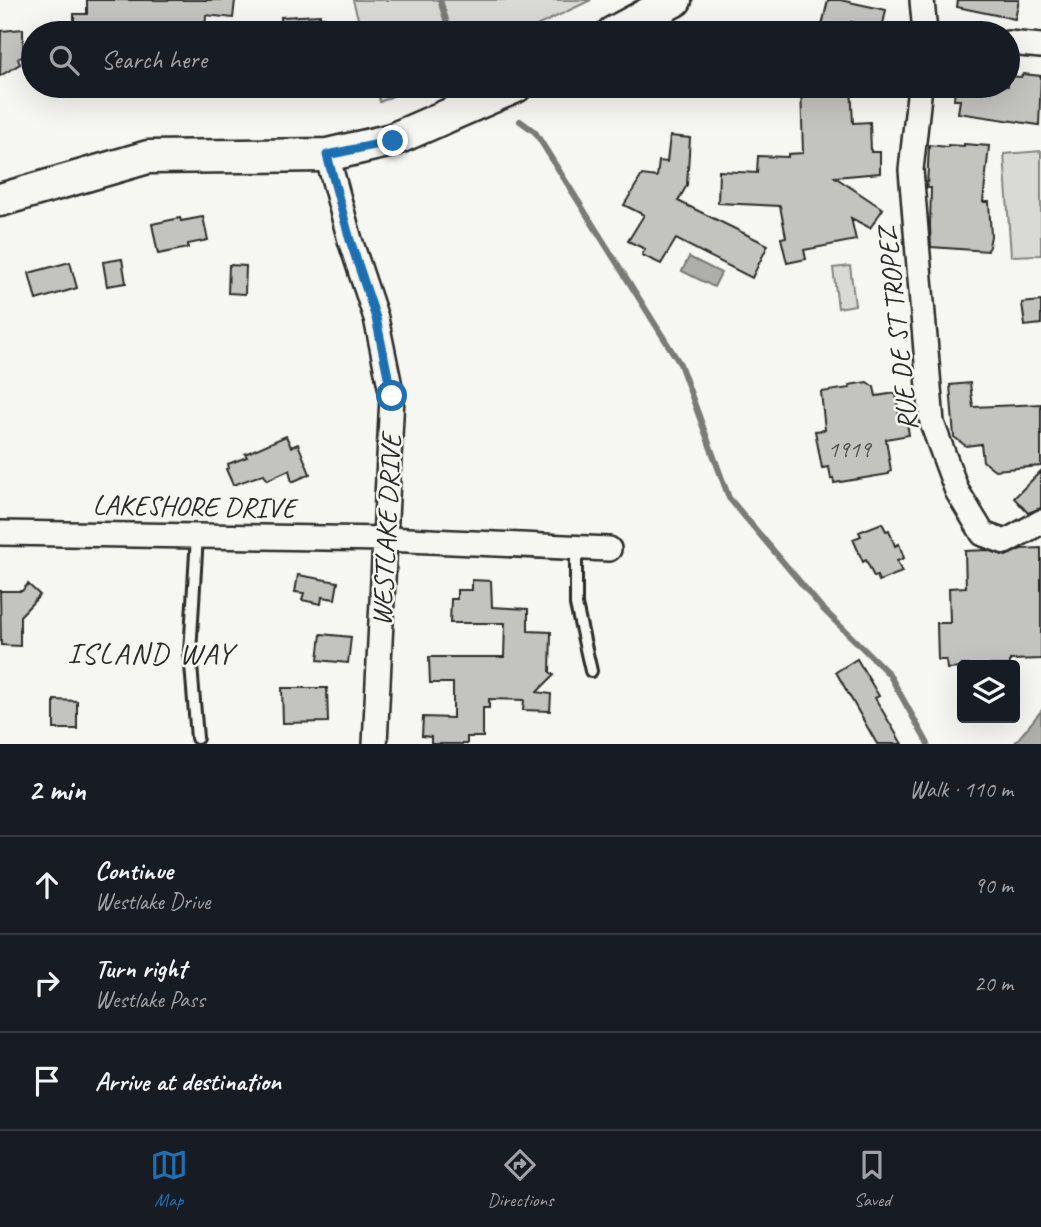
<!DOCTYPE html>
<meta charset="utf-8">
<style>
body{margin:0;font-family:Caveat,sans-serif;background:#242831;color:#f1f3f6}
.controls{position:absolute;right:21px;bottom:21px;display:grid;overflow:hidden;border-radius:7px;box-shadow:0 7px 28px #0002}
.controls button{width:63px;height:63px;display:grid;place-items:center;padding:0;border:0;border-bottom:2px solid #363941;background:#171b24;color:#f1f3f6;font:35px sans-serif}
.stop{position:absolute;width:21px;height:21px;margin:-16px;border:5px solid #1f6fb2;border-radius:50%;background:#fff}
.stop.end{background:#1f6fb2;border-color:#fff;box-shadow:0 2px 7px #0008}
.list{margin:0;padding:0;list-style:none}
h2{display:flex;justify-content:space-between;align-items:center;height:91px;margin:0;padding:0 28px;font-size:30px}
h2 small{font-size:23px;font-weight:400;color:#9ea1a6}
.list li{display:grid;grid-template-columns:46px 1fr auto;gap:21px;align-items:center;box-sizing:border-box;height:98px;padding:0 28px;border-top:2px solid #363941}
.list b{display:block;font-size:26px;white-space:nowrap}
.list p{margin:0;font-size:23px;white-space:nowrap;color:#9ea1a6}
.list em{font-size:23px;font-style:normal;color:#9ea1a6}
.icon{flex:none;width:38px;height:38px;fill:none;stroke:currentColor;stroke-width:2;stroke-linecap:round;stroke-linejoin:round}
.map{position:relative;flex:none;width:1041px;height:744px;overflow:hidden}
.search{position:absolute;background:#171b24;box-shadow:0 7px 28px #0002;left:21px;right:21px;top:21px;height:77px;display:flex;align-items:center;gap:18px;box-sizing:border-box;padding:0 24px;border-radius:38px;color:#9ea1a6;font-size:26px}
.sheet{height:385px;background:#171b24}
nav{display:flex;justify-content:space-around;align-items:center;box-sizing:border-box;height:98px;border-top:2px solid #363941;background:#171b24;font-size:19px;color:#9ea1a6}
nav a{display:grid;justify-items:center;gap:4px}
nav .on{color:#1f6fb2}
.map>svg:first-child{display:block}
.green{fill:#d9d9d5;stroke:#828280;stroke-width:2}
.water{fill:#aeaeab;stroke:#7a7a78;stroke-width:2}
.lines{fill:none;stroke-linecap:round;stroke-linejoin:round}
.stream{stroke:#7a7a78;stroke-width:6}
.building{fill:#c3c3c0;stroke:#2b2b2b;stroke-width:2}
.lane-casing{stroke:#2b2b2b;stroke-width:16}
.street-casing{stroke:#2b2b2b;stroke-width:28}
.secondary-casing{stroke:#2b2b2b;stroke-width:37}
.lane{stroke:#f6f6f2;stroke-width:10}
.street{stroke:#f6f6f2;stroke-width:23}
.secondary{stroke:#f6f6f2;stroke-width:32}
.route{stroke:#1f6fb2;stroke-width:9}
.labels{text-anchor:middle;dominant-baseline:central;stroke-width:5;stroke-linejoin:round;paint-order:stroke}
.number-label{font-size:24px;fill:#515150}
.street-label{font-size:28px;fill:#2b2b2b;stroke:#f6f6f2}
.neighbourhood-label{font-size:30px;letter-spacing:2px;fill:#2b2b2b;stroke:#f6f6f2}
</style>
<div class="map">
<svg width="1041" height="744" viewBox="0 0 1041 744">
<rect width="100%" height="100%" fill="#f6f6f2"/>
<filter id="ink" filterUnits="userSpaceOnUse"><feTurbulence type="fractalNoise" baseFrequency=".0143" numOctaves="2"/><feDisplacementMap in="SourceGraphic" scale="14" xChannelSelector="R" yChannelSelector="G"/><feConvolveMatrix kernelMatrix="1 2 1 2 8 2 1 2 1" color-interpolation-filters="sRGB"/></filter>
<g filter="url(#ink)">
<!-- green -->
<path class="green" d="M 353,0 L 591,0 L 522,33 L 362,33 Z
M 376,86 L 414,86 L 380,102 Z
M 1041,151 L 1041,255 L 1011,256 L 1004,154 Z
M 850,266 L 855,305 L 838,308 L 833,268 Z"/>
<!-- water -->
<path class="water" d="M 689,257 L 721,273 L 714,287 L 682,271 Z
M 1041,711 L 1041,744 L 1014,744 Z"/>
<g class="lines">
<!-- stream -->
<path class="stream" d="M 440,0 L 450,33
M 520,121 L 535,132 L 680,364 L 729,498 L 822,608 L 889,674 L 928,744"/>
</g>
<!-- building -->
<path class="building" d="M 87,0 L 235,0 L 233,18 L 206,15 L 205,32 L 147,27 L 147,33 L 74,33 L 74,14 L 87,14 Z
M 828,0 L 840,0 L 886,10 L 882,29 L 851,22 L 848,33 L 821,30 Z
M 958,0 L 1019,0 L 1015,19 L 957,7 Z
M 320,15 L 320,17 L 325,17 L 326,33 L 282,33 L 281,17 Z
M 23,29 L 23,56 L 18,59 L 20,64 L 0,76 L 1,31 Z
M 1023,74 L 1041,76 L 1039,125 L 958,113 L 960,100 L 954,100 L 955,86 L 1008,86 L 1008,76 L 1021,77 Z
M 801,86 L 851,86 L 853,123 L 870,122 L 871,152 L 880,152 L 880,173 L 835,177 L 883,209 L 870,228 L 851,218 L 856,240 L 804,250 L 806,259 L 787,263 L 781,238 L 786,237 L 780,206 L 718,203 L 719,171 L 757,173 L 758,156 L 788,157 L 788,154 L 803,153 Z
M 670,136 L 690,138 L 687,185 L 678,201 L 768,245 L 752,278 L 676,239 L 661,264 L 642,255 L 645,249 L 628,241 L 644,215 L 624,205 L 642,175 L 657,177 L 659,161 L 667,162 Z
M 964,144 L 989,146 L 983,202 L 989,202 L 991,236 L 988,251 L 931,247 L 930,225 L 931,188 L 927,188 L 929,145 L 948,147 L 948,145 L 964,146 Z
M 203,217 L 208,240 L 188,244 L 188,248 L 158,254 L 152,224 L 180,218 L 181,221 Z
M 122,259 L 126,283 L 107,286 L 103,262 Z
M 70,262 L 77,288 L 36,300 L 29,273 Z
M 229,265 L 246,266 L 245,294 L 228,293 Z
M 1041,301 L 1041,324 L 1025,326 L 1022,303 Z
M 867,382 L 874,387 L 876,396 L 896,393 L 899,417 L 906,416 L 909,435 L 886,439 L 891,471 L 889,472 L 889,474 L 834,483 L 833,478 L 831,479 L 829,467 L 822,468 L 815,431 L 825,430 L 821,392 L 850,388 L 849,385 Z
M 970,383 L 973,407 L 1041,404 L 1041,466 L 995,470 L 983,461 L 981,444 L 966,446 L 954,437 L 950,385 Z
M 286,436 L 291,447 L 298,444 L 310,474 L 292,482 L 289,470 L 267,480 L 264,474 L 233,485 L 226,469 L 229,468 L 228,464 L 247,457 L 245,454 Z
M 1041,471 L 1041,508 L 1028,513 L 1014,498 Z
M 882,523 L 886,531 L 889,530 L 895,546 L 899,544 L 904,558 L 897,561 L 902,572 L 879,581 L 877,576 L 874,577 L 866,560 L 863,562 L 853,539 L 861,536 L 859,532 Z
M 1041,548 L 1041,659 L 1010,660 L 1010,665 L 962,665 L 962,668 L 947,669 L 946,660 L 938,660 L 937,623 L 950,623 L 949,588 L 966,587 L 965,551 L 987,550 L 1006,556 L 1021,549 Z
M 298,575 L 338,582 L 335,599 L 322,597 L 321,604 L 302,600 L 304,593 L 295,592 Z
M 472,580 L 491,581 L 492,607 L 528,609 L 528,631 L 551,632 L 550,672 L 554,675 L 537,692 L 551,694 L 550,711 L 523,710 L 524,700 L 489,699 L 489,708 L 483,708 L 483,737 L 467,737 L 467,744 L 431,744 L 431,737 L 422,736 L 423,717 L 453,718 L 453,683 L 430,683 L 429,657 L 504,657 L 505,623 L 450,623 L 451,599 L 457,599 L 457,590 L 472,590 Z
M 28,584 L 40,595 L 20,616 L 20,646 L 1,645 L 0,591 L 22,591 Z
M 321,634 L 351,637 L 348,663 L 318,660 Z
M 857,659 L 879,696 L 875,698 L 902,744 L 877,744 L 836,672 Z
M 282,688 L 327,688 L 328,722 L 283,723 Z
M 54,700 L 77,701 L 77,729 L 54,729 Z"/>
<g class="lines">
<defs>
<path id="lane" d="M 576,548 L 576,605 L 591,671
M 197,738 L 190,653 L 197,536"/>
<path id="street" d="M 922,0 L 925,33
M 1008,43 L 1041,46
M 920,86 L 911,170 L 932,423 L 957,491 L 983,534 L 1005,542 L 1041,522
M 327,155 L 350,240 L 376,318 L 392,396 L 375,744
M 0,533 L 386,539 L 609,549"/>
<path id="secondary" d="M 613,33 L 675,0
M 0,200 L 148,157 L 327,155 L 392,140 L 516,86"/>
</defs>
<!-- lane casing -->
<use href="#lane" class="lane-casing"/>
<!-- street casing -->
<use href="#street" class="street-casing"/>
<!-- secondary casing -->
<use href="#secondary" class="secondary-casing"/>
<!-- lane -->
<use href="#lane" class="lane"/>
<!-- street -->
<use href="#street" class="street"/>
<!-- secondary -->
<use href="#secondary" class="secondary"/>
</g>
</g>
<g class="lines" filter="url(#ink)">
<!-- route -->
<path class="route" d="M 392,396 L 376,318 L 350,240 L 327,155 L 393,141"/>
</g>
<g class="labels">
<!-- number labels -->
<g class="number-label">
<text x="849" y="449">1919</text>
</g>
<!-- street labels -->
<g class="street-label">
<text transform="translate(897 329) rotate(-96)">RUE DE ST TROPEZ</text>
<text transform="translate(194 506) rotate(1)">LAKESHORE DRIVE</text>
<text transform="translate(386 530) rotate(-87)">WESTLAKE DRIVE</text>
</g>
<!-- neighbourhood labels -->
<g class="neighbourhood-label">
<text x="151" y="653">ISLAND WAY</text>
</g>
</g>
</svg>
<div class="controls">
<button><svg class="icon" aria-label="layers" viewBox="0 0 24 24"><path d="M12 4l9 5-9 5-9-5zM3 14l9 5 9-5"/></svg></button>
</div>
<div class="stop" style="left:392px;top:396px"></div>
<div class="stop end" style="left:393px;top:141px"></div>
<div class="search"><svg class="icon" aria-label="search" viewBox="0 0 24 24"><circle cx="10" cy="10" r="6"/><path d="M15 15l6 6"/></svg>Search here</div>
</div>
<section class="sheet">
<h2>2 min<small>Walk · 110 m</small></h2>
<ul class="list">
<li><svg class="icon" aria-label="ahead" viewBox="0 0 24 24"><path d="M12 20V5M6 11l6-6 6 6"/></svg><div><b>Continue</b><p>Westlake Drive</p></div><em>90 m</em></li>
<li><svg class="icon" aria-label="right" viewBox="0 0 24 24"><path d="M7 20v-9h11M14 6l5 5-5 5"/></svg><div><b>Turn right</b><p>Westlake Pass</p></div><em>20 m</em></li>
<li><svg class="icon" aria-label="arrive" viewBox="0 0 24 24"><path d="M6 21V4h12l-3 4 3 4H6"/></svg><div><b>Arrive at destination</b></div></li>
</ul>
</section>
<nav>
<a class="on"><svg class="icon" aria-label="map" viewBox="0 0 24 24"><path d="M3 6l6-2 6 2 6-2v14l-6 2-6-2-6 2zM9 4v14M15 6v14"/></svg>Map</a>
<a><svg class="icon" aria-label="directions" viewBox="0 0 24 24"><path d="M12 3l9 9-9 9-9-9zM9 14v-3h6M13 9l2 2-2 2"/></svg>Directions</a>
<a><svg class="icon" aria-label="saved" viewBox="0 0 24 24"><path d="M7 4h10v16l-5-4-5 4z"/></svg>Saved</a>
</nav>
